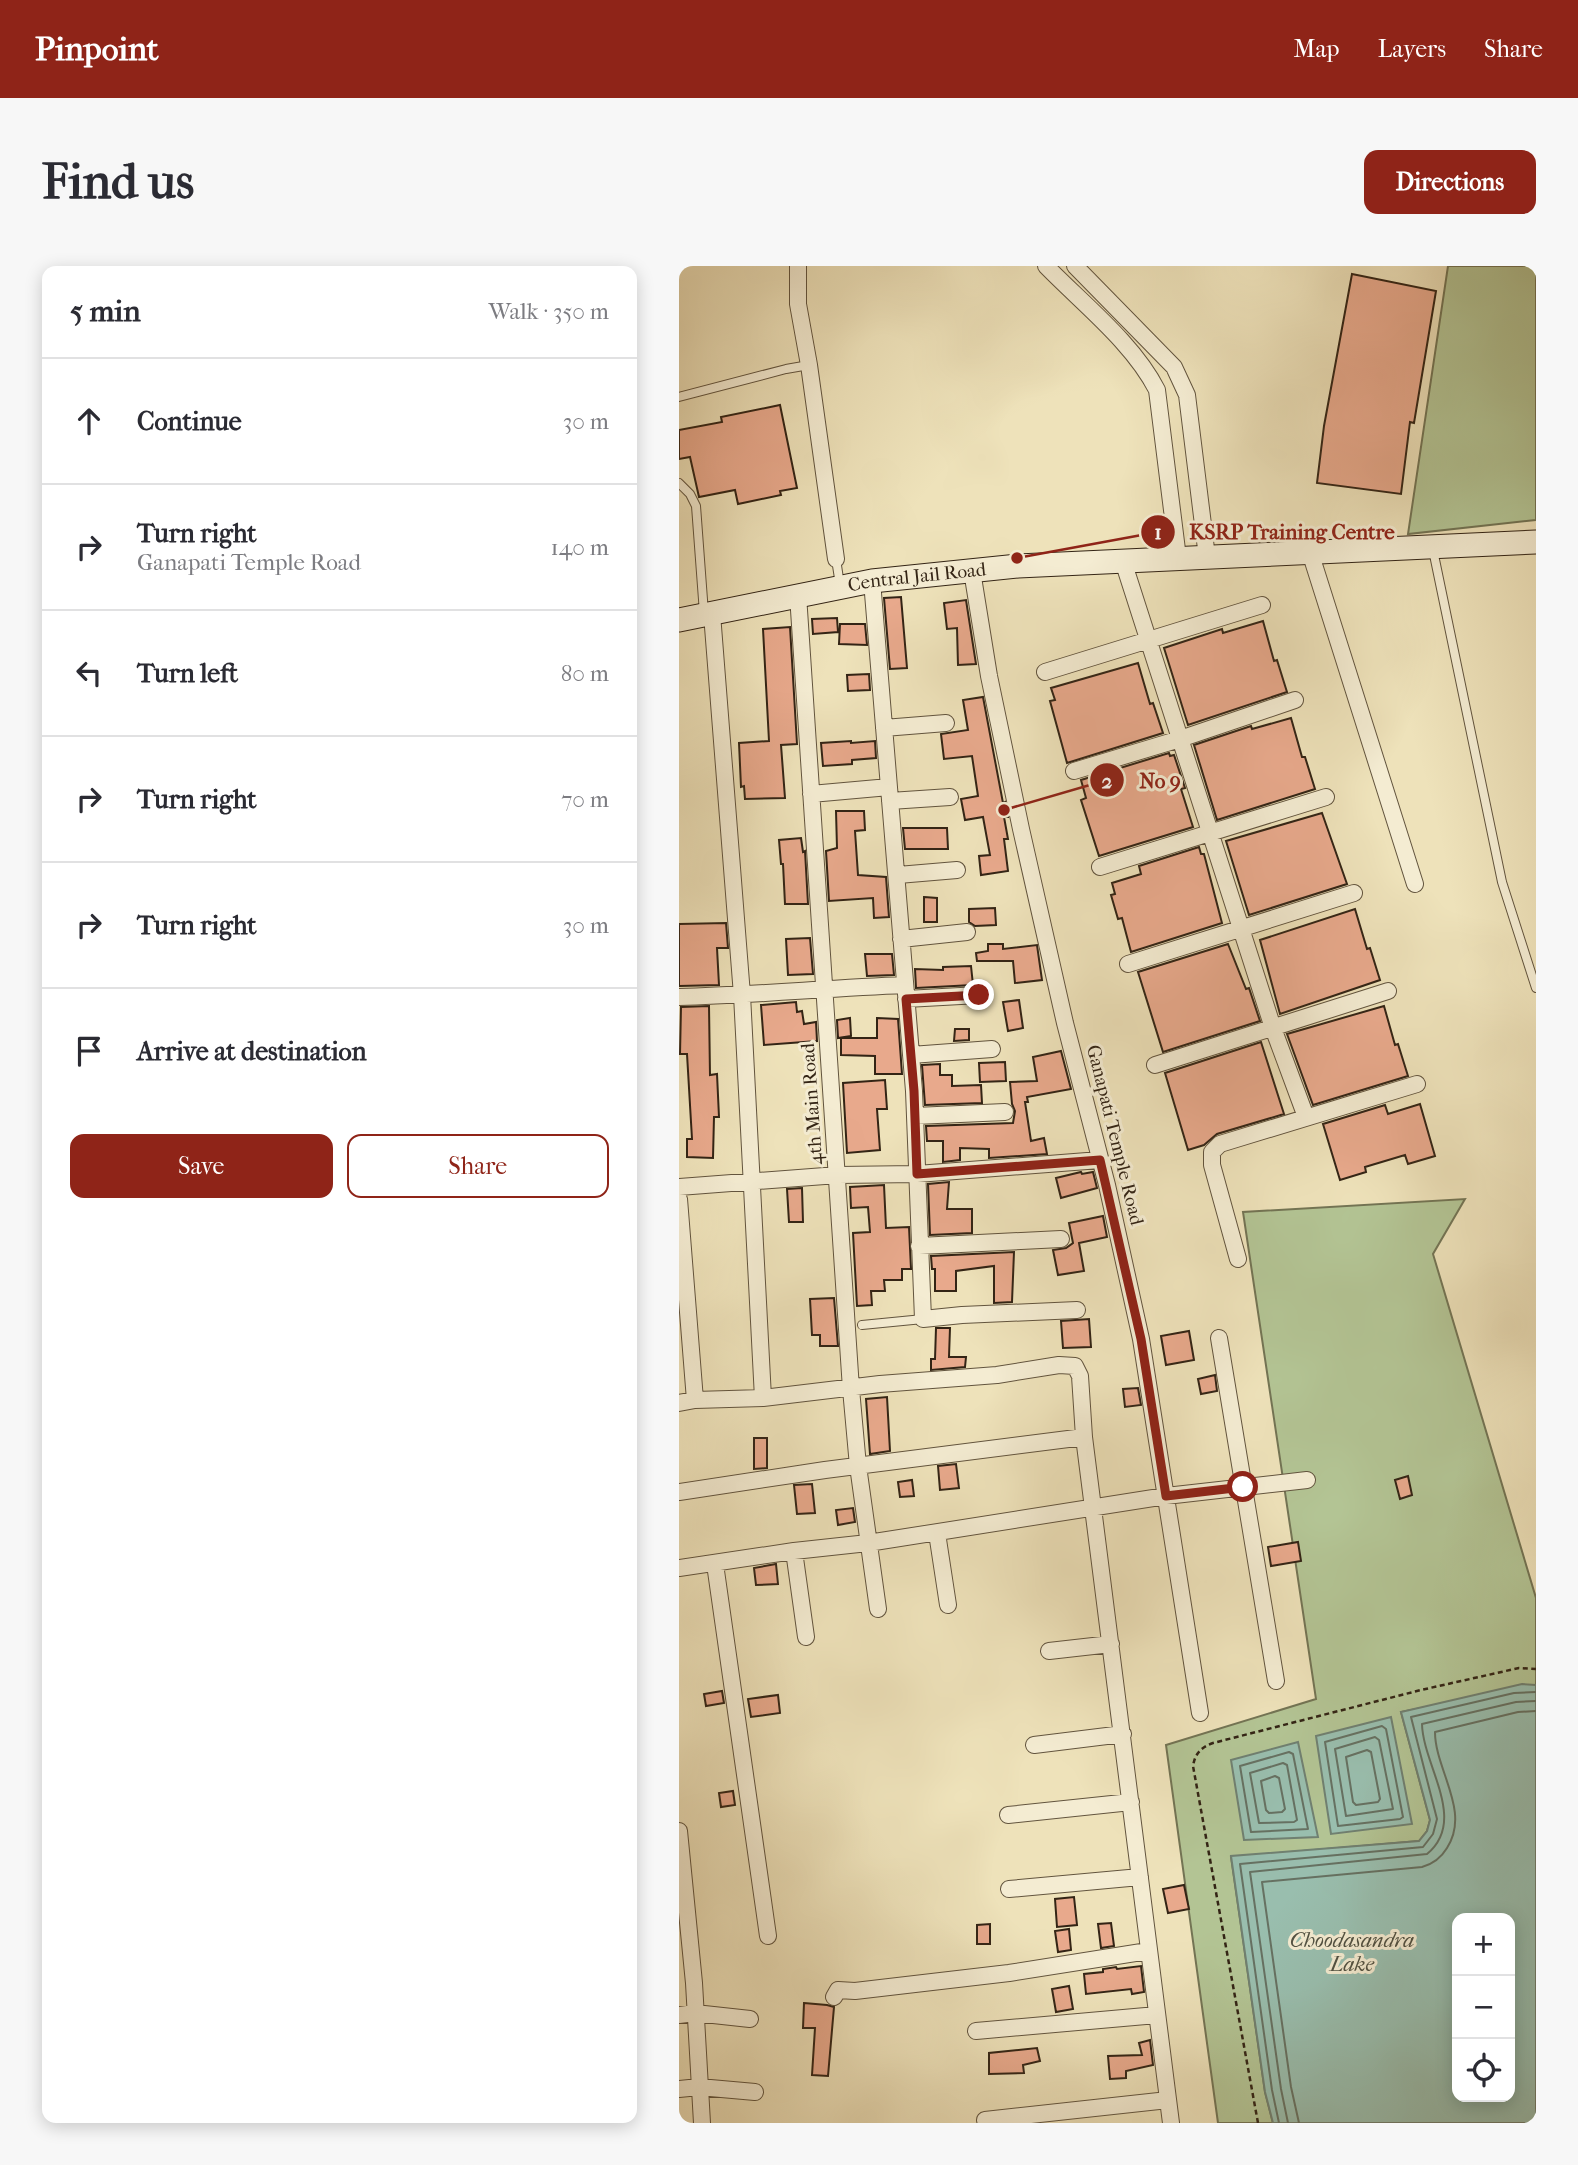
<!DOCTYPE html>
<meta charset="utf-8">
<style>
body{margin:0;font-family:"IM FELL French Canon",serif;background:#f7f7f7;color:#2b2b33}
.controls{position:absolute;right:21px;bottom:21px;display:grid;overflow:hidden;border-radius:14px;box-shadow:0 4px 18px #0003}
.controls button{width:63px;height:63px;display:grid;place-items:center;padding:0;border:0;border-bottom:2px solid #e1e1e2;background:#fff;color:#2b2b33;font:35px sans-serif}
.stop{position:absolute;width:21px;height:21px;margin:-16px;border:5px solid #8f2418;border-radius:50%;background:#fff}
.stop.end{background:#8f2418;border-color:#fff;box-shadow:0 2px 7px #0008}
.list{margin:0;padding:0;list-style:none}
h2{display:flex;justify-content:space-between;align-items:center;height:91px;margin:0;padding:0 28px;font-size:30px}
h2 small{font-size:23px;font-weight:400;color:#7c7c81}
.list li{display:grid;grid-template-columns:46px 1fr auto;gap:21px;align-items:center;box-sizing:border-box;height:126px;padding:0 28px;border-top:2px solid #e1e1e2}
.list b{display:block;font-size:26px;white-space:nowrap}
.list p{margin:0;font-size:23px;white-space:nowrap;color:#7c7c81}
.list em{font-size:23px;font-style:normal;color:#7c7c81}
.actions{display:flex;gap:14px;padding:21px 28px}
.actions a{flex:1;padding:16px 0;border:2px solid #8f2418;border-radius:14px;text-align:center;font-size:24px;color:#8f2418}
.actions .main{background:#8f2418;color:#fff}
.icon{flex:none;width:38px;height:38px;fill:none;stroke:currentColor;stroke-width:2;stroke-linecap:round;stroke-linejoin:round}
.map{position:relative;flex:none;width:857px;height:1857px;overflow:hidden;border-radius:14px}
header{display:flex;align-items:center;gap:42px;box-sizing:border-box;height:98px;padding:0 35px;background:#8f2418;color:#fff}
header strong{font-size:33px}
nav{display:flex;gap:38px;margin-inline-start:auto;font-size:24px}
.intro{display:flex;align-items:center;justify-content:space-between;box-sizing:border-box;height:168px;padding:0 42px}
h1{margin:0;font-size:49px}
.button{padding:18px 32px;border-radius:14px;background:#8f2418;color:#fff;font-size:24px;font-weight:700}
main{display:flex;gap:42px;padding:0 42px}
aside{flex:1;background:#fff;border-radius:14px;box-shadow:0 4px 18px #0003}
.map>svg:first-child{display:block}
.green{fill:#b3c494;stroke:#737454;stroke-width:2}
.water{fill:#99beae;stroke:#708071;stroke-width:2;fill-rule:evenodd}
.lines{fill:none;stroke-linecap:round;stroke-linejoin:round}
.shore{stroke:#667162;stroke-width:2}
.building{fill:#e8a98c;stroke:#332415;stroke-width:2}
.lane-casing{stroke:#62543e;stroke-width:10}
.street-casing{stroke:#62543e;stroke-width:18}
.secondary-casing{stroke:#332415;stroke-width:25}
.path{stroke:#332415;stroke-width:2.5;stroke-dasharray:5 3.5;stroke-linecap:butt}
.lane{stroke:#f4ecd2;stroke-width:8}
.street{stroke:#f4ecd2;stroke-width:16}
.secondary{stroke:#f4ecd2;stroke-width:23}
.route{stroke:#8f2418;stroke-width:9}
.labels{text-anchor:middle;dominant-baseline:central;stroke-width:6;stroke-linejoin:round;paint-order:stroke}
.street-label{font-size:19px;fill:#332415;stroke:#f4ecd2}
.water-label{font-size:21px;font-style:italic;fill:#525243;stroke:#f4ecd2}
.leader{fill:none;stroke:#8f2418;stroke-width:2.5}
.callout-dot{fill:#8f2418;stroke:#f4ecd2;stroke-width:2.5}
.mark-label{font-size:21px;text-anchor:middle;font-weight:bold;fill:#fff}
.callout-label{font-size:21px;text-anchor:middle;font-weight:bold;fill:#8f2418;stroke:#f4ecd2;stroke-width:6;stroke-linejoin:round;paint-order:stroke}
</style>
<header>
<strong>Pinpoint</strong>
<nav><a>Map</a><a>Layers</a><a>Share</a></nav>
</header>
<div class="intro"><h1>Find us</h1><a class="button">Directions</a></div>
<main>
<aside>
<h2>5 min<small>Walk · 350 m</small></h2>
<ul class="list">
<li><svg class="icon" aria-label="ahead" viewBox="0 0 24 24"><path d="M12 20V5M6 11l6-6 6 6"/></svg><div><b>Continue</b></div><em>30 m</em></li>
<li><svg class="icon" aria-label="right" viewBox="0 0 24 24"><path d="M7 20v-9h11M14 6l5 5-5 5"/></svg><div><b>Turn right</b><p>Ganapati Temple Road</p></div><em>140 m</em></li>
<li><svg class="icon" aria-label="left" viewBox="0 0 24 24"><path d="M17 20v-9H6M10 6l-5 5 5 5"/></svg><div><b>Turn left</b></div><em>80 m</em></li>
<li><svg class="icon" aria-label="right" viewBox="0 0 24 24"><path d="M7 20v-9h11M14 6l5 5-5 5"/></svg><div><b>Turn right</b></div><em>70 m</em></li>
<li><svg class="icon" aria-label="right" viewBox="0 0 24 24"><path d="M7 20v-9h11M14 6l5 5-5 5"/></svg><div><b>Turn right</b></div><em>30 m</em></li>
<li><svg class="icon" aria-label="arrive" viewBox="0 0 24 24"><path d="M6 21V4h12l-3 4 3 4H6"/></svg><div><b>Arrive at destination</b></div></li>
</ul>
<div class="actions"><a class="main">Save</a><a>Share</a></div>
</aside>
<div class="map">
<svg width="857" height="1857" viewBox="0 0 857 1857">
<rect width="100%" height="100%" fill="#eee2ba"/>
<filter id="stains"><feTurbulence type="fractalNoise" baseFrequency=".00286" numOctaves="4"/><feColorMatrix values="0 0 0 0 .2 0 0 0 0 .09 0 0 0 0 .02 0 0 0 .5 -.17"/></filter>
<radialGradient id="worn" r=".72"><stop offset=".6" stop-color="#630" stop-opacity="0"/><stop offset="1" stop-color="#630" stop-opacity=".3"/></radialGradient>
<!-- green -->
<path class="green" d="M 769,0 L 857,0 L 857,254 L 729,268 Z
M 786,933 L 754,988 L 857,1332 L 857,1419 L 722,1446 L 751,1554 L 748,1565 L 740,1575 L 552,1591 L 586,1826 L 594,1857 L 539,1857 L 487,1479 L 637,1433 L 564,946 Z"/>
<!-- water -->
<path class="water" d="M 843,1418 L 857,1419 L 857,1857 L 594,1857 L 586,1826 L 552,1590 L 740,1575 L 748,1565 L 751,1554 L 722,1446 ZM 778,1652 L 831,1652 L 831,1831 L 778,1831 Z
M 712,1451 L 733,1558 L 652,1568 L 637,1470 Z
M 619,1476 L 639,1571 L 565,1574 L 552,1494 Z"/>
<g class="lines">
<!-- shore -->
<path class="shore" d="M 703,1460 L 707,1463 L 724,1551 L 721,1553 L 659,1560 L 646,1476 Z
M 696,1471 L 700,1474 L 714,1543 L 667,1550 L 656,1483 Z
M 688,1484 L 692,1486 L 701,1533 L 699,1536 L 677,1539 L 674,1536 L 667,1491 Z
M 610,1486 L 614,1488 L 629,1563 L 572,1566 L 561,1500 Z
M 604,1497 L 608,1499 L 618,1554 L 615,1556 L 580,1557 L 571,1507 Z
M 596,1510 L 600,1512 L 606,1543 L 603,1546 L 590,1547 L 587,1544 L 582,1515 Z
M 600,1857 L 593,1824 L 561,1598 L 744,1581 L 754,1568 L 758,1553 L 732,1451 L 835,1427 L 857,1426
M 609,1857 L 602,1823 L 571,1606 L 748,1588 C 789,1554 744,1500 743,1458 L 837,1436 L 857,1435
M 620,1857 L 612,1821 L 583,1616 L 743,1601 C 754,1598 762,1592 768,1582 C 792,1545 756,1504 756,1466 L 839,1446 L 857,1445"/>
</g>
<!-- building -->
<path class="building" d="M 673,8 L 757,25 L 735,157 L 731,156 L 722,228 L 638,217 L 645,160 Z
M 101,139 L 118,222 L 101,225 L 102,229 L 59,238 L 56,224 L 20,231 L 11,191 L 0,193 L 0,164 L 43,156 L 42,151 Z
M 222,331 L 228,402 L 211,403 L 205,332 Z
M 287,334 L 297,398 L 279,399 L 278,362 L 268,363 L 265,337 Z
M 158,352 L 159,366 L 134,368 L 133,353 Z
M 584,355 L 595,395 L 598,394 L 608,426 L 509,459 L 485,382 L 543,363 L 544,367 Z
M 161,358 L 186,358 L 188,379 L 160,378 Z
M 111,361 L 118,478 L 102,479 L 106,532 L 66,533 L 65,520 L 62,521 L 60,477 L 90,475 L 84,363 Z
M 459,397 L 471,438 L 474,437 L 484,467 L 388,497 L 371,435 L 376,434 L 372,422 Z
M 190,408 L 191,424 L 169,425 L 168,409 Z
M 304,431 L 324,537 L 326,536 L 329,551 L 325,551 L 329,573 L 325,573 L 329,605 L 302,609 L 300,590 L 311,589 L 304,551 L 286,554 L 282,533 L 299,530 L 293,490 L 265,493 L 262,468 L 289,464 L 284,434 Z
M 612,452 L 623,491 L 626,491 L 636,523 L 538,554 L 515,479 L 572,460 L 573,463 Z
M 172,475 L 172,477 L 196,475 L 197,492 L 173,494 L 173,498 L 144,500 L 142,477 Z
M 490,487 L 491,490 L 495,489 L 506,522 L 502,523 L 514,561 L 420,590 L 402,534 L 407,532 L 402,514 Z
M 157,545 L 185,545 L 186,564 L 176,565 L 179,609 L 207,611 L 210,651 L 195,652 L 194,632 L 150,635 L 147,585 L 158,582 Z
M 643,547 L 668,618 L 570,649 L 547,575 Z
M 224,562 L 268,562 L 269,583 L 226,583 Z
M 122,572 L 124,586 L 126,585 L 129,638 L 106,638 L 104,598 L 102,598 L 100,574 Z
M 520,581 L 522,588 L 525,588 L 543,657 L 452,686 L 443,652 L 439,653 L 432,629 L 436,628 L 433,617 L 462,608 L 460,600 Z
M 245,631 L 258,632 L 258,656 L 245,656 Z
M 316,642 L 317,659 L 296,660 L 290,656 L 290,643 Z
M 676,643 L 688,683 L 691,682 L 701,714 L 601,748 L 581,674 Z
M 47,657 L 49,682 L 38,682 L 40,719 L 0,720 L 0,658 Z
M 131,672 L 134,708 L 109,709 L 107,673 Z
M 309,678 L 324,678 L 324,683 L 358,679 L 363,714 L 336,717 L 334,695 L 298,695 L 297,687 L 309,685 Z
M 549,678 L 567,723 L 570,722 L 581,755 L 484,786 L 459,706 Z
M 186,688 L 213,688 L 215,709 L 188,710 Z
M 292,700 L 294,719 L 237,722 L 236,703 L 264,704 L 264,701 Z
M 340,734 L 344,762 L 329,765 L 324,736 Z
M 117,736 L 118,746 L 123,745 L 125,758 L 137,756 L 138,775 L 85,779 L 82,739 Z
M 30,740 L 31,809 L 38,808 L 40,851 L 35,851 L 34,892 L 8,891 L 8,873 L 13,873 L 8,788 L 1,788 L 2,741 Z
M 705,740 L 716,779 L 719,778 L 729,810 L 634,839 L 608,768 Z
M 171,752 L 172,770 L 159,772 L 158,754 Z
M 198,752 L 219,753 L 223,808 L 196,808 L 196,790 L 162,789 L 162,772 L 198,772 Z
M 276,763 L 290,763 L 290,774 L 275,775 Z
M 582,776 L 605,848 L 538,868 L 525,879 L 509,884 L 486,807 Z
M 382,785 L 392,823 L 348,831 L 349,836 L 346,836 L 352,875 L 365,872 L 368,888 L 310,892 L 310,883 L 281,882 L 281,894 L 264,896 L 264,875 L 248,875 L 247,860 L 334,857 L 336,845 L 333,838 L 331,816 L 358,815 L 354,791 Z
M 326,796 L 327,815 L 301,816 L 300,797 Z
M 261,798 L 261,809 L 273,809 L 273,820 L 302,819 L 303,837 L 246,839 L 243,799 Z
M 206,814 L 208,843 L 198,843 L 201,884 L 168,887 L 164,817 Z
M 741,838 L 756,890 L 729,898 L 726,889 L 686,901 L 687,906 L 661,914 L 644,858 L 706,839 L 709,848 Z
M 402,906 L 403,908 L 414,906 L 418,922 L 382,932 L 377,912 Z
M 270,916 L 268,943 L 293,943 L 293,967 L 251,969 L 249,918 Z
M 205,919 L 207,962 L 230,961 L 232,1003 L 223,1003 L 223,1014 L 205,1014 L 206,1025 L 192,1025 L 193,1039 L 178,1040 L 174,967 L 191,966 L 189,941 L 172,942 L 171,921 Z
M 123,922 L 124,956 L 110,956 L 108,923 Z
M 424,950 L 428,971 L 400,977 L 405,1005 L 379,1009 L 374,984 L 387,982 L 394,977 L 390,957 Z
M 335,986 L 333,1036 L 315,1037 L 315,1000 L 277,1005 L 277,1025 L 256,1025 L 256,1003 L 253,1003 L 252,990 Z
M 155,1032 L 159,1080 L 141,1080 L 141,1069 L 133,1069 L 131,1033 Z
M 410,1053 L 412,1081 L 384,1082 L 382,1055 Z
M 257,1062 L 271,1062 L 270,1091 L 287,1091 L 286,1101 L 252,1104 L 252,1093 L 256,1093 Z
M 510,1065 L 515,1094 L 487,1099 L 482,1070 Z
M 536,1109 L 538,1125 L 522,1128 L 519,1113 Z
M 459,1122 L 462,1139 L 446,1141 L 444,1123 Z
M 208,1131 L 211,1185 L 191,1188 L 187,1133 Z
M 75,1172 L 88,1172 L 88,1202 L 75,1203 Z
M 277,1198 L 280,1222 L 261,1224 L 259,1200 Z
M 729,1210 L 733,1229 L 721,1233 L 716,1214 Z
M 233,1214 L 235,1230 L 221,1231 L 219,1216 Z
M 133,1218 L 136,1247 L 118,1248 L 115,1219 Z
M 174,1242 L 176,1256 L 159,1259 L 157,1244 Z
M 619,1276 L 622,1295 L 592,1300 L 589,1281 Z
M 97,1298 L 99,1318 L 77,1319 L 75,1302 Z
M 43,1425 L 45,1437 L 27,1440 L 25,1428 Z
M 99,1429 L 101,1447 L 72,1451 L 69,1433 Z
M 54,1525 L 56,1539 L 42,1541 L 40,1527 Z
M 505,1619 L 510,1643 L 489,1647 L 484,1623 Z
M 395,1631 L 398,1659 L 378,1661 L 376,1633 Z
M 432,1657 L 435,1680 L 422,1682 L 419,1658 Z
M 311,1658 L 311,1678 L 298,1678 L 298,1659 Z
M 390,1663 L 392,1684 L 379,1686 L 376,1665 Z
M 462,1700 L 465,1726 L 453,1728 L 452,1723 L 407,1728 L 405,1708 L 424,1706 L 424,1703 L 437,1701 L 438,1703 Z
M 390,1720 L 394,1743 L 377,1746 L 373,1723 Z
M 125,1737 L 148,1739 L 155,1741 L 149,1810 L 133,1809 L 136,1762 L 124,1762 Z
M 471,1774 L 474,1799 L 447,1805 L 447,1812 L 431,1813 L 429,1790 L 463,1789 L 460,1777 Z
M 358,1782 L 361,1795 L 344,1799 L 345,1807 L 310,1808 L 310,1787 Z"/>
<g class="lines">
<defs>
<path id="lane" d="M 0,131 L 107,103 L 130,99
M 0,217 L 11,228 L 17,240 L 25,347
M 754,284 L 823,616 L 857,722
M 157,293 L 161,319
M 183,1059 L 244,1053"/>
<path id="street" d="M 119,0 L 119,38 L 130,99 L 157,293
M 367,0 C 404,38 454,77 478,124 L 499,292
M 396,0 L 495,101 L 508,129 L 528,291
M 631,286 L 736,618
M 444,295 L 594,762 L 627,851
M 293,305 L 310,410 L 342,563 L 386,757 L 428,919 L 462,1073 L 521,1447
M 193,315 L 235,825 L 244,1053 L 283,1049 L 398,1044
M 119,329 L 172,1123 L 179,1200 L 199,1343
M 33,348 L 63,729 L 84,1132
M 366,406 L 583,339
M 205,462 L 267,457
M 395,505 L 501,473 L 616,434
M 132,528 L 210,521
M 211,535 L 271,531
M 421,601 L 647,531
M 219,609 L 278,604
M 222,673 L 288,666
M 449,698 L 675,627
M 0,731 C 75,729 150,722 226,719
M 227,733 L 300,729
M 232,789 L 313,783
M 476,799 L 709,725
M 236,850 L 326,846
M 0,921 L 159,909 L 238,908 L 421,894
M 0,933 L 16,1134
M 240,980 L 382,973
M 559,993 L 533,899 L 533,886 L 541,878 L 738,818
M 540,1072 L 597,1415
M 0,1137 L 16,1134 L 84,1132 L 201,1118 L 318,1109 L 380,1099 L 396,1100 L 401,1110 L 405,1171 L 492,1857
M 0,1226 L 146,1204 L 405,1171
M 258,1267 L 269,1339
M 115,1285 L 127,1371
M 36,1298 L 89,1670
M 0,1302 L 115,1285 L 189,1277 L 487,1230 L 628,1214
M 370,1385 L 432,1378
M 355,1479 L 444,1468
M 329,1549 L 452,1536
M 0,1565 L 15,1717 L 23,1857
M 330,1623 L 461,1611
M 155,1731 L 159,1724 L 176,1725 L 330,1707 L 469,1685
M 0,1749 L 16,1747 L 71,1753
M 297,1765 L 478,1749
M 0,1823 L 20,1821 L 76,1826
M 306,1854 L 489,1834"/>
<g id="secondary">
<path id="s1" d="M 0,354 L 193,315 L 339,300 L 857,276"/>
</g>
</defs>
<!-- lane casing -->
<use href="#lane" class="lane-casing"/>
<!-- street casing -->
<use href="#street" class="street-casing"/>
<!-- secondary casing -->
<use href="#secondary" class="secondary-casing"/>
<!-- path -->
<path class="path" d="M 579,1857 L 514,1500 C 516,1488 522,1481 534,1477 L 742,1424 L 840,1402 L 857,1403"/>
<!-- lane -->
<use href="#lane" class="lane"/>
<!-- street -->
<use href="#street" class="street"/>
<!-- secondary -->
<use href="#secondary" class="secondary"/>
</g>
<g class="lines">
<!-- route -->
<path class="route" d="M 300,729 L 227,733 L 235,825 L 238,908 L 421,894 L 462,1073 L 487,1230 L 564,1221"/>
</g>
<g class="labels">
<!-- street labels -->
<g class="street-label">
<text stroke="none"><textPath href="#s1" startOffset="242">Central Jail Road</textPath></text>
<text transform="translate(133 838) rotate(-94)">4th Main Road</text>
<text transform="translate(436 869) rotate(76)">Ganapati Temple Road</text>
</g>
<!-- water labels -->
<g class="water-label">
<text x="673" y="1674">Choodasandra<tspan x="673" dy="24">Lake</tspan></text>
</g>
</g>
<!-- callouts -->
<path class="leader" d="M338 292L479 266M325 544L428 514"/>
<g class="callout-dot">
<circle cx="338" cy="292" r="7"/>
<circle cx="325" cy="544" r="7"/>
<circle cx="479" cy="266" r="18"/>
<circle cx="428" cy="514" r="18"/>
</g>
<g class="mark-label">
<text x="479" y="273">1</text>
<text x="428" y="522">2</text>
</g>
<g class="callout-label">
<text x="613" y="273">KSRP Training Centre</text>
<text x="481" y="522">No 9</text>
</g>
<rect width="100%" height="100%" filter="url(#stains)"/>
<rect width="100%" height="100%" fill="url(#worn)"/>
</svg>
<div class="controls">
<button>+</button>
<button>−</button>
<button><svg class="icon" aria-label="locate" viewBox="0 0 24 24"><circle cx="12" cy="12" r="6"/><path d="M12 2v4M12 18v4M2 12h4M18 12h4"/></svg></button>
</div>
<div class="stop" style="left:564px;top:1221px"></div>
<div class="stop end" style="left:300px;top:729px"></div>
</div>
</main>
